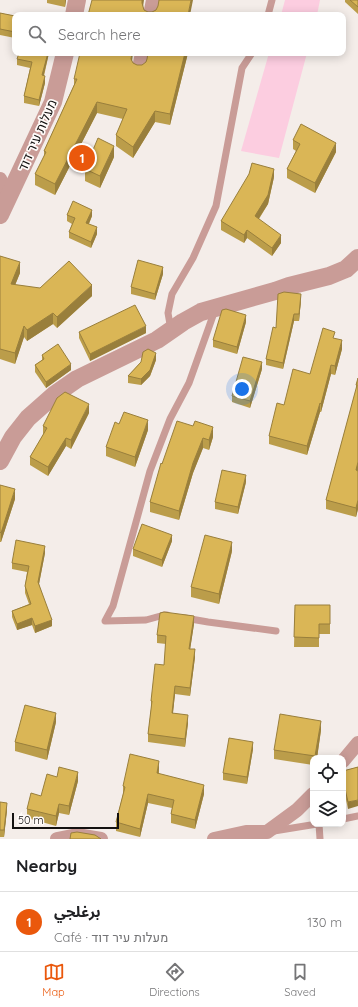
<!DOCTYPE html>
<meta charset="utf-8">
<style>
body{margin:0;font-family:Quicksand,"Noto Sans Arabic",Heebo,sans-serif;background:#f6f6f6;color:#202124}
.controls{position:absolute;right:12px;bottom:12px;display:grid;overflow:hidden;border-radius:8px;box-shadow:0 2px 10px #0003}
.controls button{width:36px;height:36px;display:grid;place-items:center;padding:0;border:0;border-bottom:1px solid #e0e0e0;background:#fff;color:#202124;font:20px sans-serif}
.scale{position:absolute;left:12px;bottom:10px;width:107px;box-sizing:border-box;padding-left:4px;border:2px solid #131110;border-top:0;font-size:11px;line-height:14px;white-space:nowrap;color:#131110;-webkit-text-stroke:3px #fffbf9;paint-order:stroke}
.you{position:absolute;left:242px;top:389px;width:14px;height:14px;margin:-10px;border:3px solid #fff;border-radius:50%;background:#1a73e8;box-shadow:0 0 0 6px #1a73e833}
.badge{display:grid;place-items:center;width:26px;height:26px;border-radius:50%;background:#ea580c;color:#fff;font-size:13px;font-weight:700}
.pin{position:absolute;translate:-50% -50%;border:2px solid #fff;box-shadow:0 1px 4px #0006}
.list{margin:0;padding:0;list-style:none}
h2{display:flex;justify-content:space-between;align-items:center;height:52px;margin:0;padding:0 16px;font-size:17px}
h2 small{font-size:13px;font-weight:400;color:#757577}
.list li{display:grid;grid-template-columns:26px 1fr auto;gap:12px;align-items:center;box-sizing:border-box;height:60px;padding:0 16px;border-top:1px solid #e0e0e0}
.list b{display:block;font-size:15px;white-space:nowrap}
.list p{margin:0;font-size:13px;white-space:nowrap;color:#757577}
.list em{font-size:13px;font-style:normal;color:#757577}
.icon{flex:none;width:22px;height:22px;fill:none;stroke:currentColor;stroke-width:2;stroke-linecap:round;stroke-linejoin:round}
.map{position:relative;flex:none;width:358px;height:839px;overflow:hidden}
.search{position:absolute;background:#fff;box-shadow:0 2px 10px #0003;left:12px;right:12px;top:12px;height:44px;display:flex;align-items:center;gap:10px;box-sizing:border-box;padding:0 14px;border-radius:8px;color:#757577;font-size:15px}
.sheet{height:112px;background:#fff}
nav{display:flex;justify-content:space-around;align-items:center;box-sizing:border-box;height:56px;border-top:1px solid #e0e0e0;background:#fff;font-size:11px;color:#757577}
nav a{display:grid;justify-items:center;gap:2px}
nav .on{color:#ea580c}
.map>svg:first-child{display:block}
.grass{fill:#fccde0}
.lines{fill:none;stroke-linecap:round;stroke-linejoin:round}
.service{stroke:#c99c97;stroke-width:7}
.minor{stroke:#c99c97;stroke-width:14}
.tertiary{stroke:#c99c97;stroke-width:18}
.wall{fill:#bb9d4a}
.shaded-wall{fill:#997f3c}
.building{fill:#dab656;stroke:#997f3c}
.labels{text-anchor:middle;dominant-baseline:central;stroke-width:3.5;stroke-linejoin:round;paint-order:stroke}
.street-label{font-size:13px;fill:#131110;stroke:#fffbf9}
</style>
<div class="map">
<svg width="358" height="839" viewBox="0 0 358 839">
<rect width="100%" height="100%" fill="#f4ede9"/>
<!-- grass -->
<path class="grass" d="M 285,0 L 320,0 L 317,15 L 281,15 Z
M 269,53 L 307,53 L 279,158 L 241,151 Z"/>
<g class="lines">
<!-- service -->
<path class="service" d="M 268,15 L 272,0
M 171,330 L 168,313 L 172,294 L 193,258 L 216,206 L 242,68 L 252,53
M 167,615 L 164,615 L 146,620 L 105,621 L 113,606 L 150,471 L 170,419 L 189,383 L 215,310
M 185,618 L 208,622 L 276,631
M 343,819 L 358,816
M 319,824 L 320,839
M 274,831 L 317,824"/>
<!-- minor -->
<path class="minor" d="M 150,15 L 153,0
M 139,68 L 142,53
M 0,179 L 9,197
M 343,761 L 358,743
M 57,839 L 77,835 L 101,839
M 214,839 L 246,832 L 267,832 L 297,810 L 313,794"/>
<!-- tertiary -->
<path class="tertiary" d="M 74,15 L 77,0
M 0,215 L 53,102 L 65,53
M 0,461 L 13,437 L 28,418 L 54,395 L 77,379 L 157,340 L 183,322 L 201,312 L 275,291 L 289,286 L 329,276 L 346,269 L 358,258"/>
</g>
<!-- wall -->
<path class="wall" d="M 47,0 L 66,0 L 65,7 L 47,3 Z
M 345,0 L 358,0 L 358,14 L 345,2 Z
M 0,13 L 15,16 L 15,38 L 0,35 Z
M 49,53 L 44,76 L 45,83 L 39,106 L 24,103 L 24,96 L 30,68 L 17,65 L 17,59 Z
M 188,53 L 170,125 L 155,122 L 133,158 L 116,146 L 116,135 L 123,119 L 97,113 L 55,195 L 35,185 L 35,174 L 44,157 L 44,151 L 74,85 L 74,79 L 132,62 L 133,63 L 137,65 L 142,65 Z
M 293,140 L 336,152 L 315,193 L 287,178 L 287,169 L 296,151 L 293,149 Z
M 114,157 L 100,188 L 85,181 L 85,169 Z
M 274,177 L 268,204 L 259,219 L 281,243 L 272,256 L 247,238 L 244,243 L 221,230 L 221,221 Z
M 67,215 L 92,216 L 89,224 L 97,234 L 91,248 L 69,238 L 69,232 L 72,224 L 67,221 Z
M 0,256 L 20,273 L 15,285 L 92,296 L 57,328 L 53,324 L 27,341 L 24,337 L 15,364 L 0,359 Z
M 163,274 L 155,300 L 131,294 L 131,287 Z
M 301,300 L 299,321 L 294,321 L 283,369 L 266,365 L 266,359 Z
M 246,322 L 237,354 L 213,347 L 213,340 Z
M 79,332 L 146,333 L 90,361 L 79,338 Z
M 335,338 L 342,349 L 335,375 L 331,374 L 321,412 L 320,412 L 307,455 L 269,444 L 269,436 L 284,405 L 310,374 Z
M 42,355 L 71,370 L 46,388 L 35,372 L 35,365 L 42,360 Z
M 156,360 L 150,376 L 141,385 L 128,383 L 128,376 L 141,362 Z
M 262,369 L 250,408 L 232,402 L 232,396 Z
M 358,378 L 358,509 L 356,517 L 326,509 L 326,500 L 356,390 L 356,385 Z
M 89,413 L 71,449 L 66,446 L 48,476 L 30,465 L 30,457 L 43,435 L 43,426 Z
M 193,426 L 213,437 L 209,450 L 203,448 L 193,473 L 179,520 L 150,512 L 150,502 L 162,464 Z
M 148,430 L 135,467 L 106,456 L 106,447 Z
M 246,482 L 238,514 L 215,509 L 215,502 Z
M 0,485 L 15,499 L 1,542 L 0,542 Z
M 172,541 L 162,567 L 133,556 L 133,549 Z
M 232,551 L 219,604 L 191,597 L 191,587 Z
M 45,553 L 39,584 L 52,626 L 35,633 L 32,625 L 17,630 L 12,617 L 12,611 L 29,604 L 25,593 L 25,586 L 27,572 L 12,569 L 12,563 Z
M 295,605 L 330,605 L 330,634 L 319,634 L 319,647 L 294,647 Z
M 194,624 L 190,649 L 195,657 L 190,696 L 175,694 L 173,713 L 188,723 L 185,747 L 148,742 L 148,734 L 151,709 L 151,701 L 164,665 L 166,644 L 157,643 L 157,635 Z
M 56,722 L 47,760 L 15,751 L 15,742 Z
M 321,730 L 317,758 L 313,758 L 313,765 L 274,759 L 274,750 Z
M 253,749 L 247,784 L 223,780 L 223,773 Z
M 358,767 L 348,809 L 343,786 L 343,771 Z
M 159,769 L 159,774 L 204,794 L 195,829 L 171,823 L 171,814 L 172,808 L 148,803 L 140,837 L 116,831 L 116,822 L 123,794 L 123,786 Z
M 57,777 L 78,781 L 69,815 L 59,813 L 56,826 L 27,818 L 27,809 L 41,796 Z
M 0,802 L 7,810 L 4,837 L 0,837 Z"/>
<!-- shaded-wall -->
<path class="shaded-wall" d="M 65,0 L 66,0 L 65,7 Z
M 142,0 L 144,0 L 142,14 Z
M 191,0 L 193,0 L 190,15 L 188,15 Z
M 48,53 L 49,53 L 42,82 L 42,75 Z
M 132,53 L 133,53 L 131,70 L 131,59 Z
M 185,53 L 188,53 L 170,125 L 170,114 Z
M 45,76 L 45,83 L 39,106 L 39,100 Z
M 97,102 L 97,113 L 55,195 L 55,184 Z
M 155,111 L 155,122 L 133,158 L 133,147 Z
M 336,143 L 336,152 L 315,193 L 315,183 Z
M 114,146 L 114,157 L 100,188 L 100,176 Z
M 274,169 L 274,177 L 268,204 L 255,224 L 255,216 Z
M 92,210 L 92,216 L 86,230 L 86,223 Z
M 97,227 L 97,234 L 91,248 L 91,242 Z
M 247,230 L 247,238 L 244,243 L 244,235 Z
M 281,235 L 281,243 L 272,256 L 272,248 Z
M 20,262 L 20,273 L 11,295 L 11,284 Z
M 163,267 L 163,274 L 155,300 L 155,294 Z
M 92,285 L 92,296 L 57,328 L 57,317 Z
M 301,294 L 301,300 L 299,321 L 299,314 Z
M 53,313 L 53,324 L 27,341 L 27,330 Z
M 294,314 L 294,321 L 283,369 L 283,363 Z
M 246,315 L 246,322 L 237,354 L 237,347 Z
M 24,326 L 24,337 L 15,364 L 15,353 Z
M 146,326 L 146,333 L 90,361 L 90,354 Z
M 342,340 L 342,349 L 335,375 L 335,366 Z
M 156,353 L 156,360 L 150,376 L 141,385 L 141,379 Z
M 262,362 L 262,369 L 250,408 L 250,401 Z
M 71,364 L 71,370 L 46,388 L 46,382 Z
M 331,365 L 331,374 L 321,412 L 321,404 Z
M 320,403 L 320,412 L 307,455 L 307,446 Z
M 89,404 L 89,413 L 71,449 L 71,440 Z
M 148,420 L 148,430 L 135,467 L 135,457 Z
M 213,427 L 213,437 L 209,450 L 209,440 Z
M 66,438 L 66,446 L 48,476 L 48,467 Z
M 203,438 L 203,448 L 193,473 L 179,520 L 179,511 L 193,463 Z
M 358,462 L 358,471 L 356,470 Z
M 246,475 L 246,482 L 238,514 L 238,507 Z
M 15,489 L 15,499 L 1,542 L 1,533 Z
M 358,500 L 358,509 L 356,517 L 356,508 Z
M 172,535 L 172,541 L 162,567 L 162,560 Z
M 232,542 L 232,551 L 219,604 L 219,594 Z
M 45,546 L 45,553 L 38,589 L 38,582 Z
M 194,616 L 194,624 L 189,657 L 189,649 Z
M 32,618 L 32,625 L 17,630 L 17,624 Z
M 52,620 L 52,626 L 35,633 L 35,626 Z
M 195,649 L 195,657 L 190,696 L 190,688 Z
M 175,686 L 175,694 L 172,721 L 172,713 Z
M 56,713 L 56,722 L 47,760 L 47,750 Z
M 188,715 L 188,723 L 185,747 L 185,739 Z
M 321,721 L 321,730 L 317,758 L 315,758 Z
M 253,742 L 253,749 L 247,784 L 247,777 Z
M 159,761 L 159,769 L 157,782 L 157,773 Z
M 78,772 L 78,781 L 69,815 L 69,806 Z
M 204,785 L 204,794 L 195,829 L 195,820 Z
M 148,794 L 148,803 L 140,837 L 140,829 Z
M 358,800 L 358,806 L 348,809 L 348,802 Z
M 7,803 L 7,810 L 4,837 L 4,830 Z
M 59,804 L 59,813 L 56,826 L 56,816 Z"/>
<!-- building -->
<path class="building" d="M 92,0 L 142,0 L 142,3 L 144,10 L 148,12 L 152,12 L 156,10 L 158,6 L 159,0 L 191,0 L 188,15 L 88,15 Z
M 350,0 L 358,0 L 358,7 Z
M 0,13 L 15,16 L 15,32 L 0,29 Z
M 19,53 L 48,53 L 42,75 L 45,76 L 39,100 L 24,96 L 32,62 L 17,59 Z
M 80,53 L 132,53 L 131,59 L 133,63 L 137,65 L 142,65 L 146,62 L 147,59 L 148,53 L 185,53 L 170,114 L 155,111 L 133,147 L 116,135 L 127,109 L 97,102 L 55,184 L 35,174 L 46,152 L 44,151 L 77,79 L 74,79 Z
M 301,124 L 336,143 L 315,183 L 287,169 L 300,144 L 293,140 Z
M 98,138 L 114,146 L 100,176 L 85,169 Z
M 252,163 L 274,169 L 268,195 L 255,216 L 281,235 L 272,248 L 247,230 L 244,235 L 221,221 L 249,174 Z
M 73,201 L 92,210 L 86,223 L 97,227 L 91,242 L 69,232 L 75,218 L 67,215 Z
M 0,256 L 20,262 L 11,284 L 40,288 L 69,261 L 92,285 L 57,317 L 53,313 L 27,330 L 24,326 L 15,353 L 0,349 Z
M 138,260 L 163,267 L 155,294 L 131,287 Z
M 284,292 L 301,294 L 299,314 L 294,314 L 283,363 L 266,359 L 273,327 L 276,328 L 278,294 Z
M 135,305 L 146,326 L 90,354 L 79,332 Z
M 226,309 L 246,315 L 237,347 L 213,340 L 222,310 Z
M 323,328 L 335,332 L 333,338 L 342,340 L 335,366 L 331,365 L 321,404 L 320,403 L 307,446 L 269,436 L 277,403 L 284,405 L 293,369 L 310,374 Z
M 58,344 L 71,364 L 46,382 L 35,365 L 44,359 L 42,355 Z
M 148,349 L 156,353 L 150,370 L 141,379 L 128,376 L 141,362 L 143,352 Z
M 243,357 L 262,362 L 250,401 L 232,396 Z
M 358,378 L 358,462 L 356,470 L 358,471 L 358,500 L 356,508 L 326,500 L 357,385 L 356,385 Z
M 65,392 L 89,404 L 71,440 L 66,438 L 48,467 L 30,457 L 47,428 L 43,426 L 57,398 Z
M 124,412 L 148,420 L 135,457 L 106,447 L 115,422 L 119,424 Z
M 177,421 L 193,426 L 195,421 L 213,427 L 209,440 L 203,438 L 193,463 L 179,511 L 150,502 L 161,463 L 162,464 Z
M 222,470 L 246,475 L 238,507 L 215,502 Z
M 0,485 L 15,489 L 1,533 L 0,532 Z
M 142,524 L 172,535 L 162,560 L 133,549 Z
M 205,535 L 232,542 L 219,594 L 191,587 Z
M 16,540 L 45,546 L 38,582 L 52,620 L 35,626 L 32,618 L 17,624 L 12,611 L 31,604 L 25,586 L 29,566 L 12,563 Z
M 295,605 L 330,605 L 330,624 L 319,624 L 319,638 L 294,637 Z
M 164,612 L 194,616 L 189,649 L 195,649 L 190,688 L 175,686 L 172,713 L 188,715 L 185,739 L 148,734 L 152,701 L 151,701 L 155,664 L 164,665 L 166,636 L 157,635 L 160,613 Z
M 25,705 L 56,713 L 47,750 L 15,742 Z
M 280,714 L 321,721 L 315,756 L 274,750 Z
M 229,738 L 253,742 L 247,777 L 223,773 Z
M 130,754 L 159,761 L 157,773 L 204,785 L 195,820 L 171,814 L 174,800 L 148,794 L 140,829 L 116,822 L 125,787 L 123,786 Z
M 59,767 L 78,772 L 69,806 L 59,804 L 56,816 L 27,809 L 31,793 L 41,796 L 47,774 L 57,777 Z
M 358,767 L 358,800 L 348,802 L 343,780 L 343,771 Z
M 0,802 L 7,803 L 4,830 L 0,830 Z
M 77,832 L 95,835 L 101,839 L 70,839 L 71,833 Z"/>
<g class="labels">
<!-- street labels -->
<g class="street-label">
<text transform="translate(37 135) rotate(-66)">מעלות עיר דוד</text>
</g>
</g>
</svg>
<div class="controls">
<button><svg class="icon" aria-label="locate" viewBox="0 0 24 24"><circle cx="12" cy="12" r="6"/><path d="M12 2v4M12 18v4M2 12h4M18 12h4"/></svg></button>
<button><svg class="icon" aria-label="layers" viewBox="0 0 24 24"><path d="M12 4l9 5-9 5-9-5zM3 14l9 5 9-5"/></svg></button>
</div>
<div class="scale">50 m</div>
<div class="you"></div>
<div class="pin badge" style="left:82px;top:158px">1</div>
<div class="search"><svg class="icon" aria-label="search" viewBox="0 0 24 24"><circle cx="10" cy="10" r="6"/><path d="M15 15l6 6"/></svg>Search here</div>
</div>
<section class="sheet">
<h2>Nearby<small></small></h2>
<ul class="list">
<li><span class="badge">1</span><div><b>برغلجي</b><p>Café · מעלות עיר דוד</p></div><em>130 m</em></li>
</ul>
</section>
<nav>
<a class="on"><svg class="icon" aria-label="map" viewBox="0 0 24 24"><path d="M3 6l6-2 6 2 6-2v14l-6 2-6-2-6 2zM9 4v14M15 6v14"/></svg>Map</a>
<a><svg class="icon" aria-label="directions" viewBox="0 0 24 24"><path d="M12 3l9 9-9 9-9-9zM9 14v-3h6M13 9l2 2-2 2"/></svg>Directions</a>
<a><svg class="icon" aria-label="saved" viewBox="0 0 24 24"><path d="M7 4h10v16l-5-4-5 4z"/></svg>Saved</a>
</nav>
